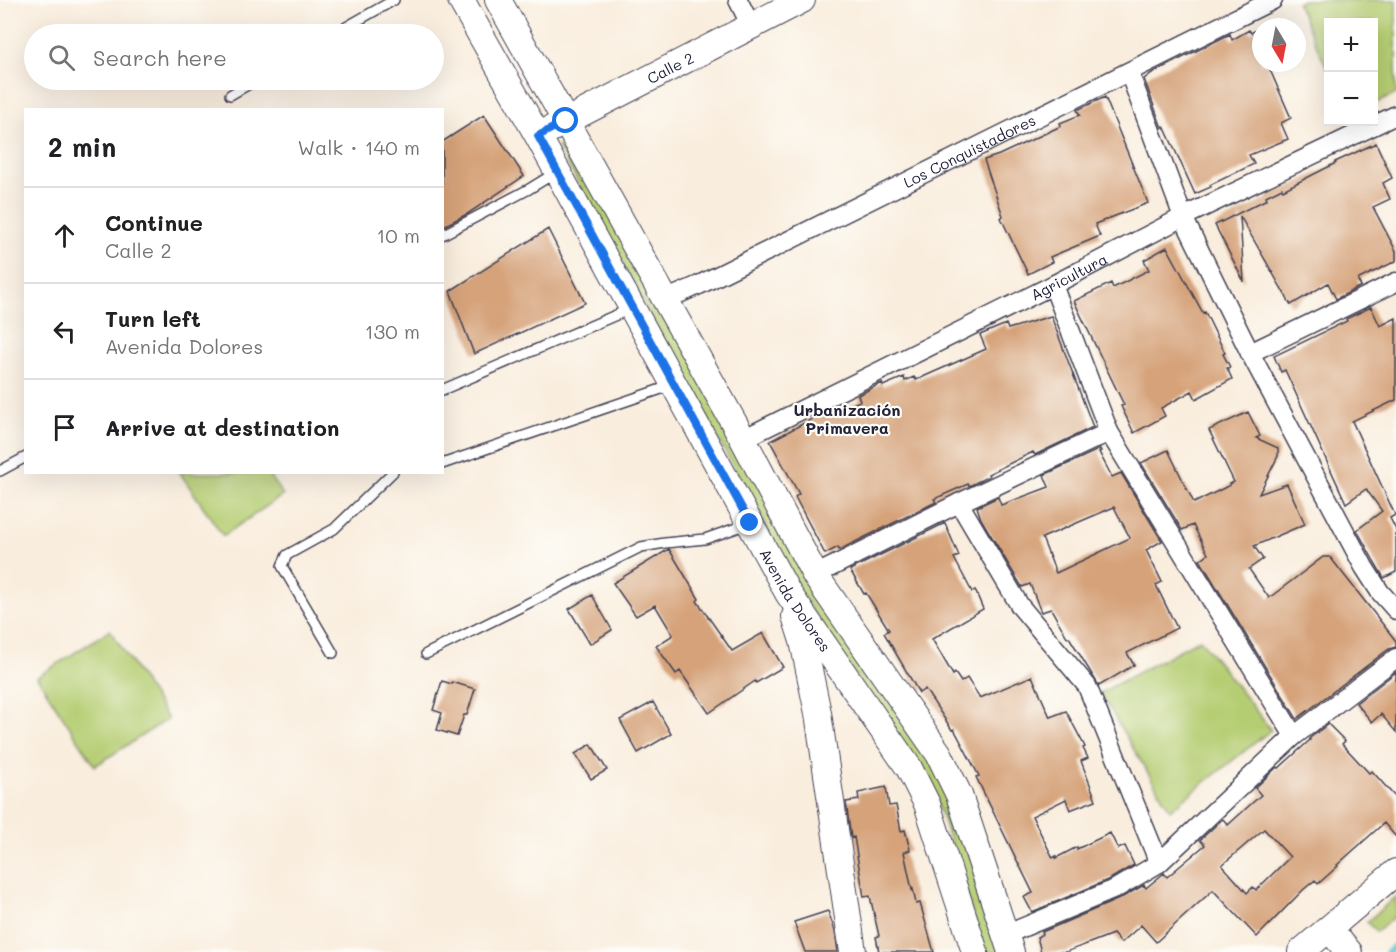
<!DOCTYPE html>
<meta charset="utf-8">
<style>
body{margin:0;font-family:Mali,sans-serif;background:#f2f2f2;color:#202124}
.controls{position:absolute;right:18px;top:18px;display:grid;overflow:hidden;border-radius:0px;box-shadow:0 6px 24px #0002}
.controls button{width:54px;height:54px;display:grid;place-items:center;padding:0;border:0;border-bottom:2px solid #e0e0e0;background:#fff;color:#202124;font:30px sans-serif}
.compass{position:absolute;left:1252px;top:18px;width:54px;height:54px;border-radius:50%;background:#fff;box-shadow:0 6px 24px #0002;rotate:170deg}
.stop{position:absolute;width:18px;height:18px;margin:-14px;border:4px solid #1a73e8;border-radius:50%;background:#fff}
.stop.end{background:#1a73e8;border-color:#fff;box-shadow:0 2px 6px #0008}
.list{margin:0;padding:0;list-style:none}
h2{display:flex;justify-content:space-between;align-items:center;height:78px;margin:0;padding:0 24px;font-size:26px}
h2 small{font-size:20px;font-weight:400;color:#757577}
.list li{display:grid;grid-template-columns:39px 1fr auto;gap:18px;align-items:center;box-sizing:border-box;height:96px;padding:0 24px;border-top:2px solid #e0e0e0}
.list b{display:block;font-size:22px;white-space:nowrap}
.list p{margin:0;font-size:20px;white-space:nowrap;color:#757577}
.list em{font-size:20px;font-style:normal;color:#757577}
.icon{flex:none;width:33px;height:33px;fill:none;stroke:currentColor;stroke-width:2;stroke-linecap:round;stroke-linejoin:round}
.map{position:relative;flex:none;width:1396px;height:952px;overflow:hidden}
.search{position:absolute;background:#fff;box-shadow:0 6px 24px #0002;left:24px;top:24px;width:420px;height:66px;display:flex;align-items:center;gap:15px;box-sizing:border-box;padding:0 21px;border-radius:33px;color:#757577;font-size:22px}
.panel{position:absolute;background:#fff;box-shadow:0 6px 24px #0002;left:24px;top:108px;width:420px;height:366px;border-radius:0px}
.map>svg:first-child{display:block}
.green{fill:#b5cd72;stroke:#6c7856;stroke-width:1.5}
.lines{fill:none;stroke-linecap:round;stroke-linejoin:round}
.stream{stroke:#58c5ce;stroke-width:7}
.building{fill:#d5a279;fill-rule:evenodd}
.lane-casing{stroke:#424053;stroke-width:12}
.street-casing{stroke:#424053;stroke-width:21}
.secondary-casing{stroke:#424053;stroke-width:28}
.lane{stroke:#fff;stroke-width:9}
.street{stroke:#fff;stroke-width:18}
.secondary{stroke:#fff;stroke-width:26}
.route{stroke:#1a73e8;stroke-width:8}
.labels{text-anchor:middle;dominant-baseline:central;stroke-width:4.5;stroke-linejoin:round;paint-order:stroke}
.street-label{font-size:15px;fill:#22223b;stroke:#fdfcf7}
.neighbourhood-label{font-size:16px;font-weight:bold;fill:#22223b;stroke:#fdfcf7}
</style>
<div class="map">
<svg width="1396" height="952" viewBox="0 0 1396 952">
<rect width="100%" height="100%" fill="#fdfcf7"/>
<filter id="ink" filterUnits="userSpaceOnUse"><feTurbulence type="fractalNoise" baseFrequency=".0167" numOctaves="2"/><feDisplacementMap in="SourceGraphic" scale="12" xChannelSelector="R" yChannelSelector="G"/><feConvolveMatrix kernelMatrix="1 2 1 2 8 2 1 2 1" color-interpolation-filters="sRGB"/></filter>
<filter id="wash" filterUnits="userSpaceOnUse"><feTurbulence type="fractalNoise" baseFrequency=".008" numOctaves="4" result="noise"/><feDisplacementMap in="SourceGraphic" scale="24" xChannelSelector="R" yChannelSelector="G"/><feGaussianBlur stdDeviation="1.35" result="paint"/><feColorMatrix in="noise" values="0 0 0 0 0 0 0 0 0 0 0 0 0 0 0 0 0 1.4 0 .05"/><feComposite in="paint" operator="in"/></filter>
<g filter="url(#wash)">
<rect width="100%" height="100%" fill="#f9eddd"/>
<!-- green -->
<path class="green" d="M 1303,0 L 1396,0 L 1396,94 L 1374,104 L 1374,22 L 1328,22 L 1328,70 L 1297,3 Z
M 569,140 L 931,758 L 951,798 L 1002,952 L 985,952 L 937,801 L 797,587 L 757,510 L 558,146 Z
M 180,473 L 267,473 L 283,495 L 223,536 Z
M 110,630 L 168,719 L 95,766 L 37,677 Z
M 1200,639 L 1271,730 L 1170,810 L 1100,693 Z
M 1396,896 L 1396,915 L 1376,932 L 1367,922 Z"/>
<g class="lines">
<!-- stream -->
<path class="stream" d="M 1388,952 L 1396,945"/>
</g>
<g id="blocks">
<!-- building -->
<path class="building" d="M 1261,27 L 1261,63 L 1267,63 L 1291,118 L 1281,123 L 1288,139 L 1249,155 L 1254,164 L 1210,185 L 1211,187 L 1195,194 L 1164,126 L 1162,128 L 1144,79 L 1152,73 L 1230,34 L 1232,40 L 1249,30 L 1251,33 Z
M 1105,97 L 1148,203 L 1095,224 L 1100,236 L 1050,257 L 1052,262 L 1028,274 L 1001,218 L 1003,216 L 984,160 L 999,155 L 1061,126 L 1060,123 L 1080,115 L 1077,110 Z
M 484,115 L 524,176 L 467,214 L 442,227 L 442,142 Z
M 1376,143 L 1392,178 L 1383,183 L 1390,199 L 1373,207 L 1396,251 L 1396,261 L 1359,279 L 1358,281 L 1361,286 L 1336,299 L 1328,283 L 1291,305 L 1240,216 L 1244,282 L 1215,225 L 1267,199 L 1266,196 L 1282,188 L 1283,190 L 1336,163 L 1335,162 Z
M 548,229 L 585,303 L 474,354 L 450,291 Z
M 1167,247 L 1203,313 L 1205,312 L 1225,353 L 1223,354 L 1230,367 L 1227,368 L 1232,379 L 1196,399 L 1192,391 L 1161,408 L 1165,416 L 1134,433 L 1121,406 L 1124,405 L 1074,301 L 1111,283 L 1113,288 L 1149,270 L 1144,260 Z
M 1371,307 L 1380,326 L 1396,318 L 1396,400 L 1352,421 L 1395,515 L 1390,518 L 1396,530 L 1396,572 L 1384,578 L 1374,561 L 1357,530 L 1382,511 L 1366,489 L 1346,503 L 1285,370 L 1281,372 L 1274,356 L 1347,321 L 1346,319 Z
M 1051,316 L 1093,427 L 1035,455 L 1033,452 L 988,474 L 989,476 L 969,486 L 968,484 L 934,499 L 936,502 L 839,550 L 838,547 L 825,554 L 795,497 L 799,494 L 770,441 L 827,411 L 829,414 L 860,401 L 858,395 L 882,383 L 883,386 L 904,377 L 905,381 L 914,377 L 916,380 L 986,349 L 980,335 L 1006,324 L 1008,329 Z
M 1248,412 L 1260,436 L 1256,438 L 1278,448 L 1278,456 L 1259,494 L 1287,484 L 1305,524 L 1254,546 L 1263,559 L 1249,569 L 1269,598 L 1323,557 L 1330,557 L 1396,641 L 1396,647 L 1389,649 L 1297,719 L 1200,560 L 1208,554 L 1193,525 L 1182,530 L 1141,463 L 1168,450 L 1194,503 L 1230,485 L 1229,484 L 1234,482 L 1209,430 Z
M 1100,449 L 1101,451 L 1099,452 L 1112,477 L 1121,473 L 1162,541 L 1146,550 L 1162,582 L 1156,585 L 1177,628 L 1127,653 L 1134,665 L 1099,686 L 1069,637 L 1067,637 L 1051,609 L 1041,612 L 1030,584 L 1022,587 L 981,519 L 977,507 L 998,497 L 1001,505 L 1049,487 L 1044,475 ZM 1114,507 L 1130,538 L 1056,573 L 1042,538 Z
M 945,523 L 959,556 L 954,558 L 972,592 L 975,590 L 983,609 L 932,639 L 953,675 L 955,673 L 961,682 L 967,678 L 980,698 L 1032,676 L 1050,717 L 1066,711 L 1085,747 L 1083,748 L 1088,758 L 1081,761 L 1096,800 L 1070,810 L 1066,799 L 1032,816 L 1053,858 L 1056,856 L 1056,858 L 1077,847 L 1077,849 L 1110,833 L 1118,849 L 1125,846 L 1134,865 L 1110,879 L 1032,912 L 1024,897 L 1033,893 L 976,777 L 979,776 L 954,729 L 952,730 L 925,689 L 919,693 L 884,633 L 889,630 L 866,593 L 864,594 L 850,570 Z
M 669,549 L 699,599 L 697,601 L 732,651 L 763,633 L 783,667 L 756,683 L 755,681 L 709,713 L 680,671 L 676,674 L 656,646 L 673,635 L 655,605 L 636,616 L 613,583 Z
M 592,595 L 612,630 L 590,644 L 569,609 Z
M 1396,672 L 1396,732 L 1381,714 L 1372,722 L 1356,703 Z
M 442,681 L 452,684 L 452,682 L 475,689 L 467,715 L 464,715 L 457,736 L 437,730 L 442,713 L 433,710 Z
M 653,702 L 671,734 L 638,753 L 620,720 Z
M 1328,724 L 1345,741 L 1342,744 L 1369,773 L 1372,771 L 1396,798 L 1396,837 L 1384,823 L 1337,865 L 1338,866 L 1318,884 L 1315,880 L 1303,890 L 1257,937 L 1213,890 L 1156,942 L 1141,925 L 1121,943 L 1113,934 L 1066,952 L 1041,952 L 1037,937 L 1043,934 L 1042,932 L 1119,899 L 1144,885 L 1146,888 L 1164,873 L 1167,877 L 1205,845 L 1200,840 L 1218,823 L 1223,819 L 1228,825 L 1261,795 L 1255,788 L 1277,767 L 1279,768 L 1310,740 L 1310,738 ZM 1264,829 L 1290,857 L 1256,890 L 1253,887 L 1247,893 L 1222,865 Z
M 591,744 L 607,770 L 591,779 L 575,754 Z
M 886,787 L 889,806 L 896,805 L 901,831 L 905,830 L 910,850 L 904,852 L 912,890 L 913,889 L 916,904 L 920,903 L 934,952 L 879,952 L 876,937 L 879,936 L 870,896 L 864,897 L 854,837 L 851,838 L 846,802 L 859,800 L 858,793 Z
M 828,911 L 835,931 L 838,952 L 805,952 L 794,922 Z"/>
</g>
</g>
<g filter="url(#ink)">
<use href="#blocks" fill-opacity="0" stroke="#424053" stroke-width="1.5"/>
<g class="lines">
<defs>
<path id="lane" d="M 334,34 L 394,0
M 230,95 L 256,80
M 442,235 L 529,189 L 555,173
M 442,390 L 630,309
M 442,464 L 673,385
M 0,471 L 26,457
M 333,653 L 282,566 L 287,555 L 334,529 L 393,472
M 426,654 L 641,547 L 665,543 L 705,539 L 748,524"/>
<g id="street">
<path d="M 738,0 L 751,26"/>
<path d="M 1129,72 L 1183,217 L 1250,353 L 1364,567 L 1380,592 L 1396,610"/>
<path d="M 1053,285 L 1109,432 L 1294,736"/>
<path id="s1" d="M 665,300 L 699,285 L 1273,0"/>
<path d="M 1250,353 L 1396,282"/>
<path id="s2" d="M 743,439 L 1053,285 L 1183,217 L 1396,115"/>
<path d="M 959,503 L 1020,606 L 1087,686 L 1159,863"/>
<path d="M 815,575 L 959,503 L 1109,432"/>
<path d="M 1005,935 L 1115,889 L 1159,863 L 1294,736 L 1396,658"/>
</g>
<g id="secondary">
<path id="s3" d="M 461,0 L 538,136 L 788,593 L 909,768 L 927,804 L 975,952"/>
<path d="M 498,0 L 743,439 L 815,575 L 939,754 L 959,795 L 1011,952"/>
<path id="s4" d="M 551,129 L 802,0"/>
<path d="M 795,616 L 803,641 L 818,713 L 853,952"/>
<path d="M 1329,929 L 1349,952"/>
<path d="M 1301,952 L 1396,872"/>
</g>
</defs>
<!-- lane casing -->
<use href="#lane" class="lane-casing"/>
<!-- street casing -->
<use href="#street" class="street-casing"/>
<!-- secondary casing -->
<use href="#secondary" class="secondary-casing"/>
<!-- lane -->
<use href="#lane" class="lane"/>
<!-- street -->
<use href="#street" class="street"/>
<!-- secondary -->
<use href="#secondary" class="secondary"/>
</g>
</g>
<g class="lines" filter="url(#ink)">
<!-- route -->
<path class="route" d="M 566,121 L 538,136 L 750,523"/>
</g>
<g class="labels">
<!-- street labels -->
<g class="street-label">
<text stroke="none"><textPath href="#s4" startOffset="134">Calle 2</textPath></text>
<text stroke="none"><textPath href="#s1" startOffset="339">Los Conquistadores</textPath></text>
<text stroke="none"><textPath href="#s2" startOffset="364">Agricultura</textPath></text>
<text stroke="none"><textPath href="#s3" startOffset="687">Avenida Dolores</textPath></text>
</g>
<!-- neighbourhood labels -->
<g class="neighbourhood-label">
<text x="847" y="409">Urbanización<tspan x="847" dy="18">Primavera</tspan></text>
</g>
</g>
</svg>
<div class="controls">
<button>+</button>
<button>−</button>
</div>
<svg class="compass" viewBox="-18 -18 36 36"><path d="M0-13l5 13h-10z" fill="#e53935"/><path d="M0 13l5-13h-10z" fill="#757577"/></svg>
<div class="stop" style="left:566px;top:121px"></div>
<div class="stop end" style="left:750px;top:523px"></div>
<div class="search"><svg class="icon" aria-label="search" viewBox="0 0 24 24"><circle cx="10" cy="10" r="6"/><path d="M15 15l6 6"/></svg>Search here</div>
<section class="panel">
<h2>2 min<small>Walk · 140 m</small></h2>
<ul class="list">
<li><svg class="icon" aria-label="ahead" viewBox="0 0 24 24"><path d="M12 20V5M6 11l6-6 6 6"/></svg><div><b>Continue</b><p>Calle 2</p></div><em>10 m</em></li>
<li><svg class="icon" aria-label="left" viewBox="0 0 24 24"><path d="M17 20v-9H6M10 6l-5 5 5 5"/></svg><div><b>Turn left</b><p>Avenida Dolores</p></div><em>130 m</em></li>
<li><svg class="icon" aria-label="arrive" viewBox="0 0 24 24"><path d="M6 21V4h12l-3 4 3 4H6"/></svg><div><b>Arrive at destination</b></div></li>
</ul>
</section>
</div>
